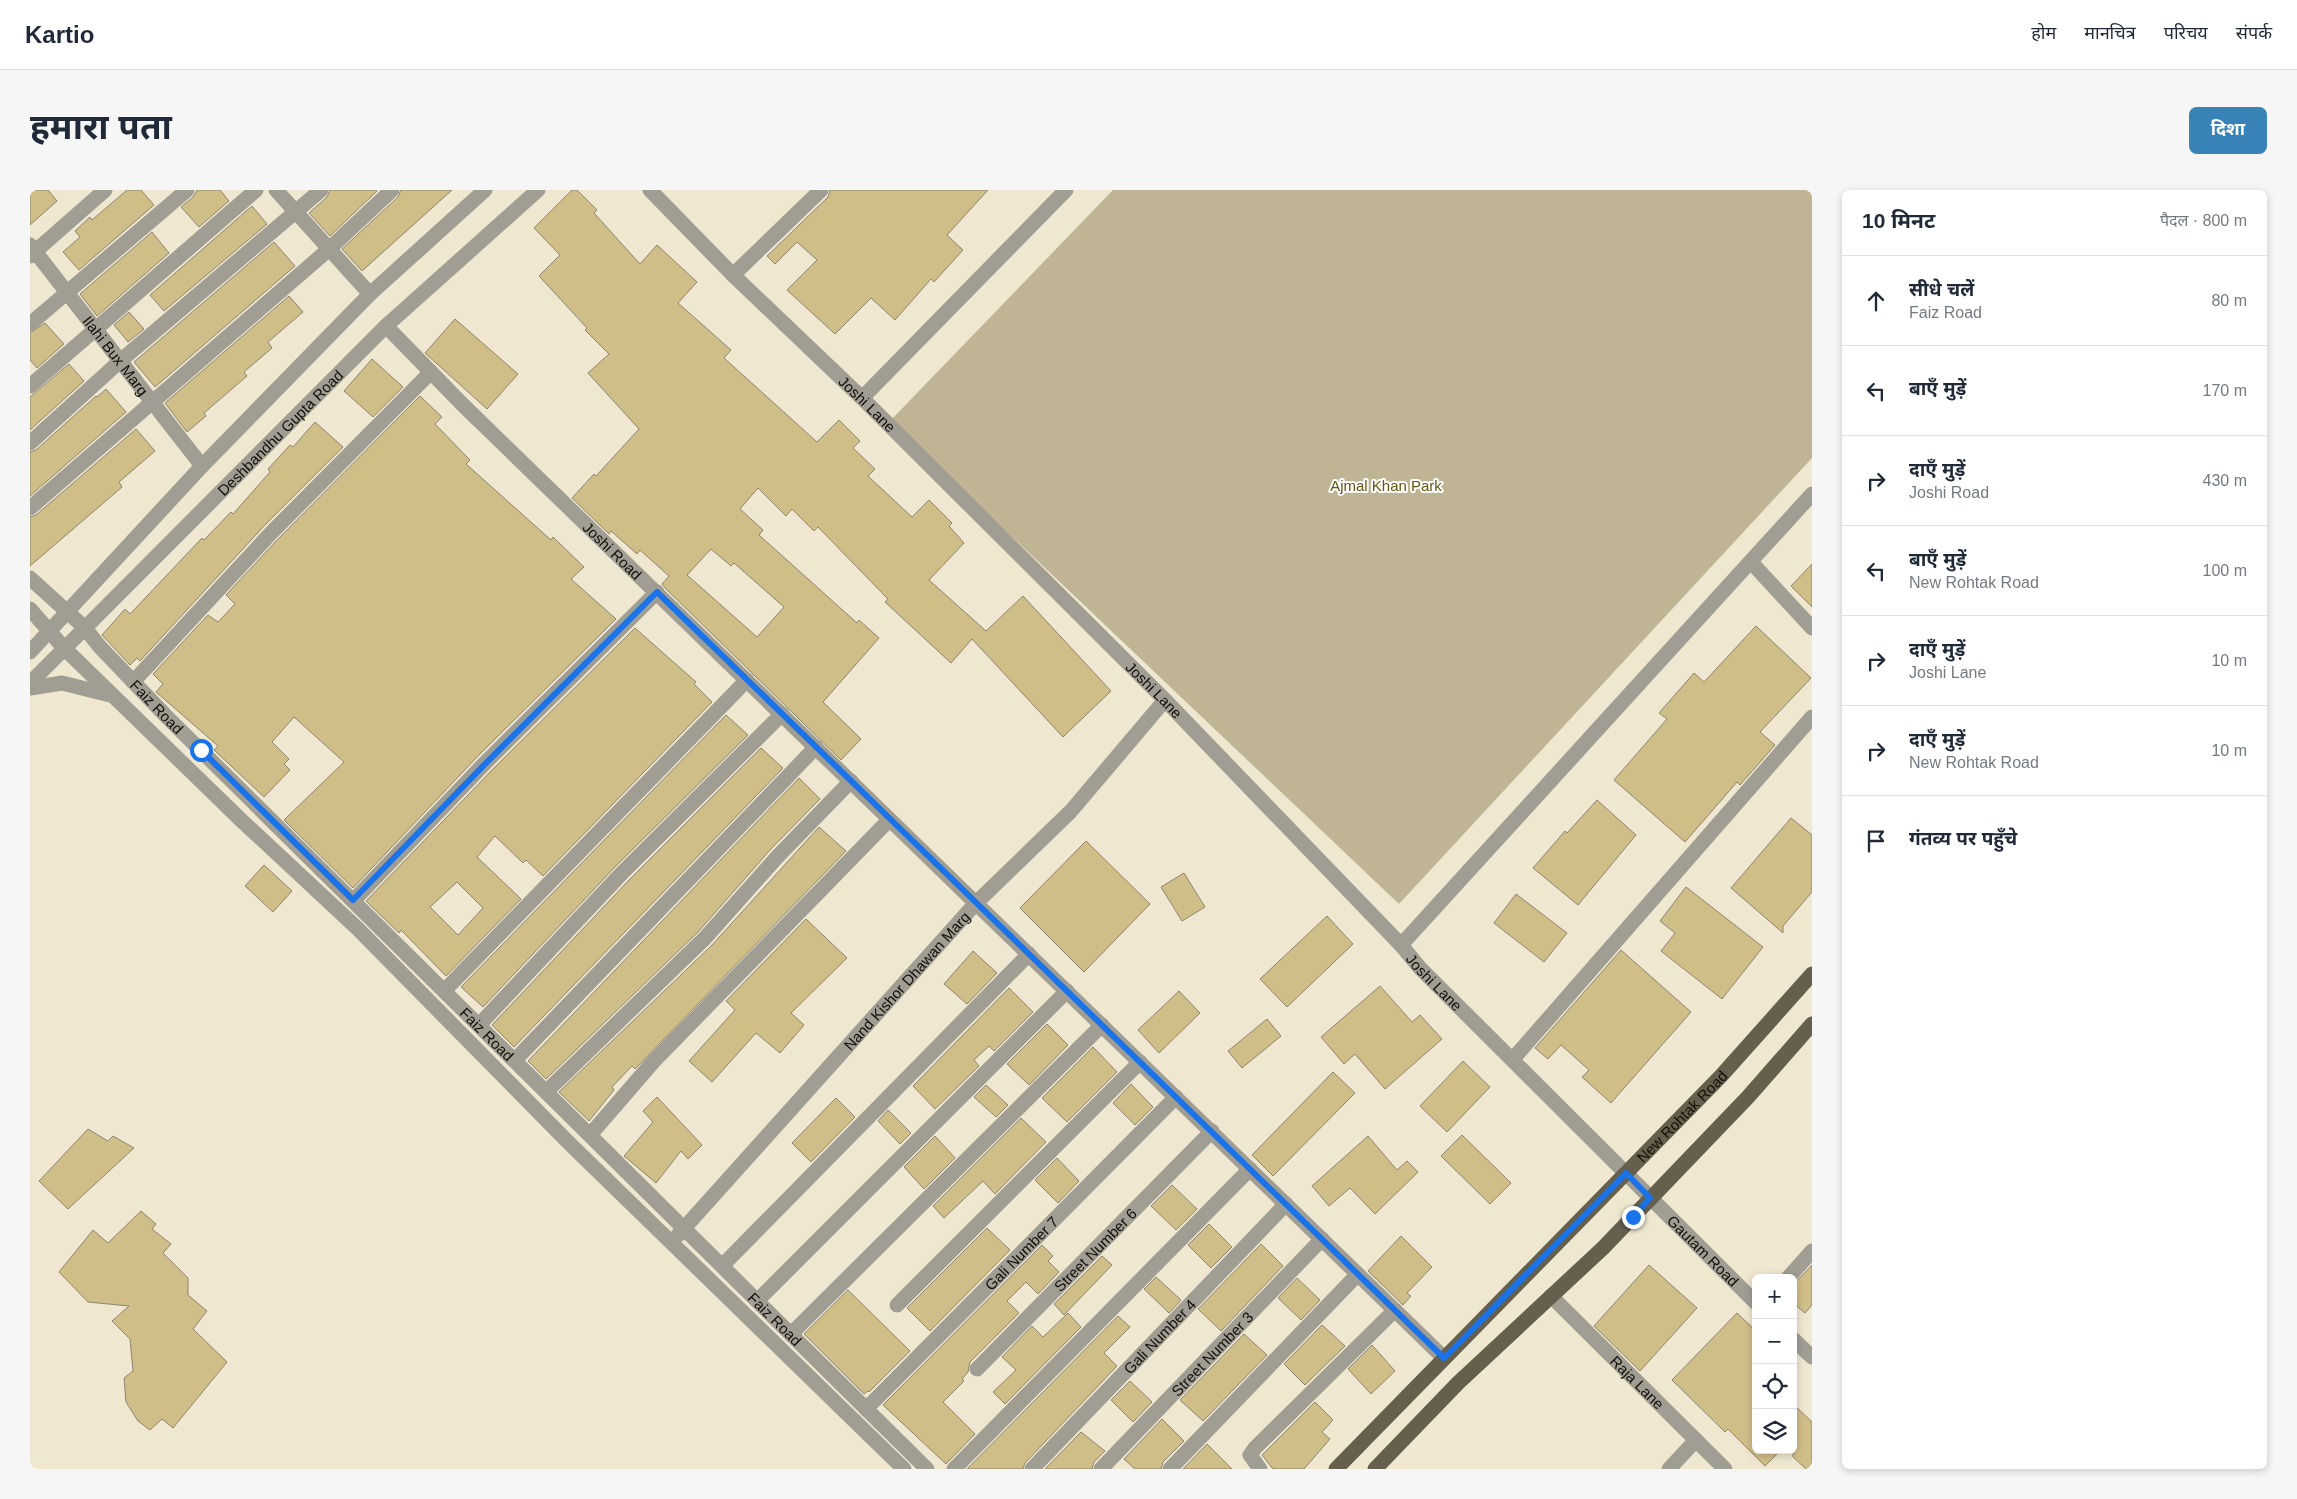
<!DOCTYPE html>
<html lang="hi">
<meta charset="utf-8">
<style>
body{margin:0;font-family:Arial,"Noto Sans Devanagari",sans-serif;background:#f6f6f7;color:#1f2937}
.controls{position:absolute;right:15px;bottom:15px;display:grid;overflow:hidden;border-radius:8px;box-shadow:0 2px 8px #0003}
.controls button{width:45px;height:45px;display:grid;place-items:center;padding:0;border:0;border-bottom:1px solid #e0e1e3;background:#fff;color:#1f2937;font:25px sans-serif}
.stop{position:absolute;width:15px;height:15px;margin:-11px;border:4px solid #1a73e8;border-radius:50%;background:#fff}
.stop.end{background:#1a73e8;border-color:#fff;box-shadow:0 1px 5px #0008}
.list{margin:0;padding:0;list-style:none}
h2{display:flex;justify-content:space-between;align-items:center;height:65px;margin:0;padding:0 20px;font-size:21px}
h2 small{font-size:16px;font-weight:400;color:#747a83}
.list li{display:grid;grid-template-columns:32px 1fr auto;gap:15px;align-items:center;box-sizing:border-box;height:90px;padding:0 20px;border-top:1px solid #e0e1e3}
.list b{display:block;font-size:19px;white-space:nowrap}
.list p{margin:0;font-size:16px;white-space:nowrap;color:#747a83}
.list em{font-size:16px;font-style:normal;color:#747a83}
.icon{flex:none;width:28px;height:28px;fill:none;stroke:currentColor;stroke-width:2;stroke-linecap:round;stroke-linejoin:round}
.map{position:relative;flex:none;width:1782px;height:1279px;overflow:hidden;border-radius:8px}
header{display:flex;align-items:center;gap:30px;box-sizing:border-box;height:70px;padding:0 25px;background:#fff;border-bottom:1px solid #e0e1e3}
header strong{font-size:24px}
nav{display:flex;gap:28px;margin-inline-start:auto;font-size:18px}
.intro{display:flex;align-items:center;justify-content:space-between;box-sizing:border-box;height:120px;padding:0 30px}
h1{margin:0;font-size:35px}
.button{padding:12px 22px;border-radius:8px;background:#3782b6;color:#fff;font-size:18px;font-weight:700}
main{display:flex;gap:30px;padding:0 30px}
aside{flex:1;background:#fff;border-radius:8px;box-shadow:0 2px 8px #0003}
.map>svg:first-child{display:block}
.green{fill:#bfb595}
.building{fill:#d0be89;stroke:#8c856f;fill-rule:evenodd}
.lines{fill:none;stroke-linecap:round;stroke-linejoin:round}
.minor{stroke:#a09d93;stroke-width:15}
.tertiary{stroke:#a09d93;stroke-width:15}
.primary{stroke:#655f4e;stroke-width:15}
.route{stroke:#1a73e8;stroke-width:6}
.labels{text-anchor:middle;dominant-baseline:central;stroke-width:4;stroke-linejoin:round;paint-order:stroke}
.street-label{font-size:15px;fill:#120f07;stroke:#fff}
.park-label{font-size:15px;fill:#655314;stroke:#fff}
</style>
<header>
<strong>Kartio</strong>
<nav><a>होम</a><a>मानचित्र</a><a>परिचय</a><a>संपर्क</a></nav>
</header>
<div class="intro"><h1>हमारा पता</h1><a class="button">दिशा</a></div>
<main>
<div class="map">
<svg width="1782" height="1279" viewBox="0 0 1782 1279">
<rect width="100%" height="100%" fill="#efe7d0"/>
<!-- green -->
<path class="green" d="M 1083,0 L 1782,0 L 1782,268 L 1369,714 L 860,231 Z"/>
<!-- building -->
<path class="building" d="M 0,0 L 18,0 L 27,11 L 0,35 Z
M 97,0 L 111,0 L 124,15 L 49,80 L 33,62 L 50,47 L 45,41 L 60,27 L 62,30 Z
M 167,0 L 190,0 L 199,11 L 169,37 L 151,17 L 163,7 Z
M 300,0 L 345,0 L 347,1 L 300,46 L 279,23 L 297,7 Z
M 371,0 L 422,0 L 332,81 L 312,59 L 368,7 Z
M 542,0 L 547,0 L 567,20 L 564,23 L 610,74 L 627,55 L 667,92 L 648,113 L 701,160 L 694,168 L 787,252 L 809,230 L 830,251 L 823,258 L 845,279 L 838,286 L 882,327 L 899,310 L 922,333 L 919,336 L 934,353 L 899,390 L 956,441 L 993,406 L 1081,501 L 1033,547 L 942,449 L 921,473 L 855,412 L 858,409 L 788,337 L 784,341 L 762,319 L 756,326 L 728,298 L 710,319 L 733,340 L 729,345 L 827,433 L 829,430 L 849,448 L 793,512 L 831,549 L 811,570 L 636,399 L 632,394 L 639,386 L 610,360 L 607,364 L 581,341 L 579,344 L 542,308 L 564,284 L 566,286 L 609,239 L 558,183 L 579,164 L 555,140 L 557,138 L 509,86 L 530,65 L 504,38 ZM 681,359 L 701,376 L 704,373 L 754,417 L 727,447 L 657,385 Z
M 800,0 L 958,0 L 917,45 L 933,60 L 904,92 L 901,89 L 865,130 L 841,108 L 805,144 L 757,100 L 787,70 L 767,52 L 745,74 L 737,66 L 798,7 Z
M 222,16 L 237,34 L 134,121 L 120,105 Z
M 122,42 L 139,63 L 67,126 L 50,104 Z
M 244,52 L 265,76 L 125,197 L 104,172 Z
M 259,106 L 273,122 L 238,152 L 242,158 L 214,182 L 217,186 L 174,223 L 176,226 L 157,242 L 135,213 Z
M 99,122 L 114,139 L 98,152 L 84,135 Z
M 425,129 L 488,184 L 457,219 L 395,163 Z
M 15,133 L 34,154 L 7,178 L 0,170 L 0,143 Z
M 342,169 L 373,197 L 343,227 L 314,201 Z
M 39,174 L 54,191 L 0,240 L 0,207 Z
M 76,199 L 96,222 L 0,306 L 0,262 L 6,260 L 66,206 L 67,207 Z
M 390,206 L 412,227 L 405,234 L 440,270 L 436,274 L 521,350 L 523,347 L 554,377 L 541,389 L 586,429 L 448,566 L 323,698 L 254,630 L 314,572 L 264,527 L 242,552 L 259,569 L 254,574 L 260,580 L 234,607 L 184,560 L 188,556 L 126,502 L 133,494 L 123,484 L 178,425 L 188,432 L 205,414 L 196,405 L 248,349 Z
M 285,232 L 313,257 L 234,336 L 110,471 L 107,468 L 100,475 L 72,445 L 95,419 L 100,424 L 172,348 L 174,350 L 201,322 L 203,324 L 240,282 L 238,279 L 260,255 L 263,257 Z
M 106,239 L 125,261 L 89,292 L 92,297 L 0,376 L 0,327 L 6,325 Z
M 1782,374 L 1782,417 L 1761,396 Z
M 1726,436 L 1781,488 L 1730,542 L 1745,555 L 1710,595 L 1707,592 L 1655,652 L 1584,590 L 1637,529 L 1629,523 L 1664,483 L 1674,492 Z
M 605,438 L 666,492 L 664,494 L 682,512 L 513,686 L 496,670 L 493,673 L 465,646 L 447,667 L 491,709 L 416,786 L 371,740 L 369,743 L 336,711 L 462,580 ZM 427,692 L 453,718 L 428,745 L 400,717 Z
M 696,525 L 718,545 L 585,677 L 453,817 L 431,797 Z
M 731,558 L 753,578 L 484,857 L 462,835 L 599,690 Z
M 769,588 L 790,609 L 741,659 L 668,742 L 516,889 L 498,871 Z
M 1567,610 L 1606,645 L 1548,715 L 1503,678 L 1535,641 L 1537,643 Z
M 1761,628 L 1782,645 L 1782,702 L 1753,736 L 1753,743 L 1701,698 Z
M 789,637 L 816,661 L 605,879 L 602,876 L 582,897 L 584,900 L 559,931 L 529,902 L 682,755 Z
M 1056,651 L 1120,714 L 1054,782 L 990,718 Z
M 234,675 L 262,701 L 243,722 L 215,696 Z
M 1154,683 L 1175,717 L 1152,731 L 1131,697 Z
M 1656,697 L 1733,757 L 1692,809 L 1631,761 L 1645,743 L 1630,731 Z
M 1486,704 L 1537,743 L 1514,772 L 1464,733 Z
M 1297,726 L 1323,754 L 1257,817 L 1230,789 Z
M 776,729 L 817,768 L 761,823 L 774,835 L 750,863 L 726,843 L 682,892 L 659,871 L 705,820 L 696,811 Z
M 1591,760 L 1661,822 L 1581,913 L 1552,887 L 1559,880 L 1531,855 L 1518,869 L 1505,858 Z
M 943,761 L 967,783 L 937,814 L 914,794 Z
M 1350,796 L 1382,832 L 1390,825 L 1412,849 L 1355,899 L 1325,864 L 1314,874 L 1291,847 Z
M 979,798 L 1003,822 L 964,861 L 959,856 L 944,870 L 949,876 L 905,919 L 883,896 Z
M 1149,801 L 1170,823 L 1129,863 L 1108,840 Z
M 1237,829 L 1251,846 L 1212,878 L 1198,861 Z
M 1017,834 L 1038,855 L 999,895 L 977,874 Z
M 1063,857 L 1087,882 L 1037,932 L 1012,908 Z
M 1433,871 L 1460,897 L 1417,942 L 1390,916 Z
M 1303,882 L 1325,903 L 1243,986 L 1222,965 Z
M 1101,894 L 1123,917 L 1105,935 L 1083,913 Z
M 956,895 L 978,915 L 966,927 L 944,907 Z
M 627,907 L 672,955 L 658,969 L 651,961 L 626,993 L 594,966 L 623,932 L 613,921 Z
M 806,908 L 825,927 L 781,972 L 762,953 Z
M 858,920 L 881,943 L 870,954 L 848,931 Z
M 991,928 L 1016,952 L 965,1004 L 953,991 L 914,1028 L 903,1016 Z
M 58,939 L 78,951 L 83,946 L 104,958 L 38,1019 L 9,991 Z
M 1432,945 L 1481,993 L 1460,1014 L 1411,966 Z
M 905,946 L 925,968 L 894,999 L 874,977 Z
M 1338,946 L 1367,980 L 1377,971 L 1388,982 L 1345,1024 L 1320,998 L 1299,1016 L 1282,996 Z
M 1027,968 L 1049,991 L 1028,1013 L 1005,990 Z
M 1142,995 L 1167,1019 L 1146,1040 L 1121,1016 Z
M 111,1021 L 126,1034 L 122,1039 L 141,1054 L 133,1063 L 158,1088 L 158,1105 L 177,1121 L 163,1139 L 197,1172 L 143,1238 L 132,1229 L 120,1240 L 108,1231 L 96,1212 L 94,1188 L 103,1181 L 100,1149 L 82,1131 L 99,1116 L 58,1112 L 29,1082 L 63,1040 L 78,1053 Z
M 1179,1034 L 1202,1057 L 1181,1078 L 1158,1055 Z
M 957,1038 L 980,1060 L 900,1141 L 877,1118 Z
M 1371,1046 L 1402,1077 L 1377,1103 L 1381,1106 L 1373,1115 L 1338,1081 Z
M 1231,1054 L 1253,1076 L 1191,1141 L 1168,1119 Z
M 1012,1055 L 1023,1066 L 1018,1071 L 1029,1082 L 1008,1104 L 996,1092 L 977,1111 L 989,1123 L 940,1172 L 938,1182 L 932,1189 L 934,1191 L 913,1212 L 945,1244 L 916,1274 L 853,1215 Z
M 1072,1066 L 1082,1075 L 1034,1125 L 1024,1114 Z
M 1619,1075 L 1667,1118 L 1610,1181 L 1564,1136 Z
M 1782,1075 L 1782,1115 L 1775,1123 L 1763,1113 L 1763,1095 Z
M 1126,1087 L 1151,1110 L 1139,1123 L 1114,1099 Z
M 1267,1088 L 1290,1110 L 1271,1130 L 1248,1108 Z
M 818,1100 L 880,1161 L 839,1202 L 838,1201 L 834,1204 L 774,1144 Z
M 1038,1123 L 1051,1137 L 975,1214 L 963,1202 L 986,1180 L 972,1167 L 1002,1136 L 1013,1147 Z
M 1707,1123 L 1726,1141 L 1726,1260 L 1751,1260 L 1735,1276 L 1698,1239 L 1695,1242 L 1642,1190 Z
M 1088,1126 L 1100,1137 L 1074,1163 L 1087,1176 L 995,1273 L 993,1279 L 937,1279 Z
M 1292,1135 L 1315,1156 L 1275,1195 L 1254,1174 Z
M 1214,1144 L 1237,1165 L 1173,1231 L 1150,1210 Z
M 1342,1155 L 1365,1181 L 1341,1204 L 1318,1179 Z
M 1100,1191 L 1122,1212 L 1103,1232 L 1081,1210 Z
M 1285,1212 L 1303,1230 L 1292,1242 L 1300,1249 L 1274,1279 L 1243,1279 L 1232,1265 Z
M 1763,1214 L 1782,1232 L 1782,1279 L 1776,1279 L 1763,1267 Z
M 1132,1229 L 1154,1251 L 1133,1272 L 1131,1279 L 1105,1279 L 1094,1269 Z
M 1051,1242 L 1075,1261 L 1064,1272 L 1062,1279 L 1015,1279 Z
M 1177,1254 L 1202,1279 L 1153,1279 Z"/>
<g class="lines">
<!-- minor -->
<g class="minor">
<path d="M 703,85 L 791,0"/>
<path d="M 0,134 L 157,0"/>
<path d="M 0,196 L 226,0"/>
<path d="M 832,208 L 1036,0"/>
<path d="M 0,253 L 89,172 L 291,0"/>
<path d="M 0,318 L 298,60 L 362,0"/>
<path d="M 1721,372 L 1782,438"/>
<path d="M 103,492 L 241,343 L 401,182"/>
<path d="M 323,711 L 455,573 L 627,402"/>
<path d="M 1371,755 L 1782,304"/>
<path d="M 414,801 L 717,490"/>
<path d="M 449,835 L 592,683 L 752,524"/>
<path d="M 1483,869 L 1782,527"/>
<path d="M 485,870 L 786,557"/>
<path d="M 517,901 L 675,748 L 748,666 L 821,591"/>
<path d="M 560,945 L 623,872 L 859,630"/>
<path d="M 692,1076 L 999,764"/>
<path d="M 1758,1088 L 1782,1061"/>
<path id="s1" d="M 1521,1106 L 1695,1279"/>
<path d="M 727,1111 L 1037,801"/>
<path d="M 867,1115 L 1110,872"/>
<path d="M 761,1144 L 1072,835"/>
<path id="s2" d="M 947,1179 L 1182,941"/>
<path id="s3" d="M 836,1219 L 1146,907"/>
<path d="M 924,1279 L 1220,979"/>
<path id="s4" d="M 1002,1279 L 1256,1014"/>
<path id="s5" d="M 1071,1279 L 1292,1049"/>
<path d="M 1140,1279 L 1327,1085"/>
<path d="M 1230,1279 L 1220,1265 L 1225,1258 L 1365,1120"/>
<path d="M 1639,1279 L 1666,1250"/>
</g>
<!-- tertiary -->
<g class="tertiary">
<path d="M 246,0 L 340,104"/>
<path id="s6" d="M 620,0 L 703,85 L 832,208 L 1135,510 L 1371,755 L 1390,778 L 1726,1113"/>
<path id="s7" d="M 0,55 L 172,276"/>
<path d="M 0,66 L 75,0"/>
<path id="s8" d="M 356,136 L 432,214 L 1414,1168"/>
<path id="s9" d="M 0,388 L 54,437 L 70,457 L 137,527 L 897,1279"/>
<path d="M 0,419 L 34,458 L 211,630 L 328,739 L 538,952 L 874,1279"/>
<path d="M 0,462 L 172,276 L 340,104 L 455,0"/>
<path id="s10" d="M 0,493 L 356,136 L 508,0"/>
<path d="M 0,498 L 32,493 L 80,505"/>
<path id="s11" d="M 648,1045 L 946,713 L 1041,621 L 1135,510"/>
<path d="M 1763,1149 L 1782,1167"/>
</g>
<!-- primary -->
<g class="primary">
<path id="s12" d="M 1306,1279 L 1691,886 L 1782,784"/>
<path d="M 1345,1279 L 1428,1193 L 1573,1058 L 1718,907 L 1782,834"/>
</g>
</g>
<g class="lines">
<!-- route -->
<path class="route" d="M 171,560 L 323,710 L 456,573 L 627,402 L 1414,1168 L 1596,983 L 1620,1008 L 1603,1027"/>
</g>
<g class="labels">
<!-- street labels -->
<g class="street-label">
<text stroke="none"><textPath href="#s7" startOffset="140">Ilahi Bux Marg</textPath></text>
<text stroke="none"><textPath href="#s6" startOffset="305">Joshi Lane</textPath></text>
<text stroke="none"><textPath href="#s10" startOffset="354">Deshbandhu Gupta Road</textPath></text>
<text stroke="none"><textPath href="#s8" startOffset="319">Joshi Road</textPath></text>
<text stroke="none"><textPath href="#s6" startOffset="710">Joshi Lane</textPath></text>
<text stroke="none"><textPath href="#s9" startOffset="181">Faiz Road</textPath></text>
<text stroke="none"><textPath href="#s11" startOffset="342">Nand Kishor Dhawan Marg</textPath></text>
<text stroke="none"><textPath href="#s6" startOffset="1115">Joshi Lane</textPath></text>
<text stroke="none"><textPath href="#s9" startOffset="646">Faiz Road</textPath></text>
<text stroke="none"><textPath href="#s12" startOffset="494">New Rohtak Road</textPath></text>
<text stroke="none"><textPath href="#s2" startOffset="168">Street Number 6</textPath></text>
<text stroke="none"><textPath href="#s6" startOffset="1495">Gautam Road</textPath></text>
<text stroke="none"><textPath href="#s3" startOffset="220">Gali Number 7</textPath></text>
<text stroke="none"><textPath href="#s9" startOffset="1051">Faiz Road</textPath></text>
<text stroke="none"><textPath href="#s4" startOffset="184">Gali Number 4</textPath></text>
<text stroke="none"><textPath href="#s5" startOffset="160">Street Number 3</textPath></text>
<text stroke="none"><textPath href="#s1" startOffset="122">Raja Lane</textPath></text>
</g>
<!-- park labels -->
<g class="park-label">
<text x="1356" y="295">Ajmal Khan Park</text>
</g>
</g>
</svg>
<div class="controls">
<button>+</button>
<button>−</button>
<button><svg class="icon" aria-label="locate" viewBox="0 0 24 24"><circle cx="12" cy="12" r="6"/><path d="M12 2v4M12 18v4M2 12h4M18 12h4"/></svg></button>
<button><svg class="icon" aria-label="layers" viewBox="0 0 24 24"><path d="M12 4l9 5-9 5-9-5zM3 14l9 5 9-5"/></svg></button>
</div>
<div class="stop" style="left:171px;top:560px"></div>
<div class="stop end" style="left:1603px;top:1027px"></div>
</div>
<aside>
<h2>10 मिनट<small>पैदल · 800 m</small></h2>
<ul class="list">
<li><svg class="icon" aria-label="ahead" viewBox="0 0 24 24"><path d="M12 20V5M6 11l6-6 6 6"/></svg><div><b>सीधे चलें</b><p>Faiz Road</p></div><em>80 m</em></li>
<li><svg class="icon" aria-label="left" viewBox="0 0 24 24"><path d="M17 20v-9H6M10 6l-5 5 5 5"/></svg><div><b>बाएँ मुड़ें</b></div><em>170 m</em></li>
<li><svg class="icon" aria-label="right" viewBox="0 0 24 24"><path d="M7 20v-9h11M14 6l5 5-5 5"/></svg><div><b>दाएँ मुड़ें</b><p>Joshi Road</p></div><em>430 m</em></li>
<li><svg class="icon" aria-label="left" viewBox="0 0 24 24"><path d="M17 20v-9H6M10 6l-5 5 5 5"/></svg><div><b>बाएँ मुड़ें</b><p>New Rohtak Road</p></div><em>100 m</em></li>
<li><svg class="icon" aria-label="right" viewBox="0 0 24 24"><path d="M7 20v-9h11M14 6l5 5-5 5"/></svg><div><b>दाएँ मुड़ें</b><p>Joshi Lane</p></div><em>10 m</em></li>
<li><svg class="icon" aria-label="right" viewBox="0 0 24 24"><path d="M7 20v-9h11M14 6l5 5-5 5"/></svg><div><b>दाएँ मुड़ें</b><p>New Rohtak Road</p></div><em>10 m</em></li>
<li><svg class="icon" aria-label="arrive" viewBox="0 0 24 24"><path d="M6 21V4h12l-3 4 3 4H6"/></svg><div><b>गंतव्य पर पहुँचे</b></div></li>
</ul>
</aside>
</main>
